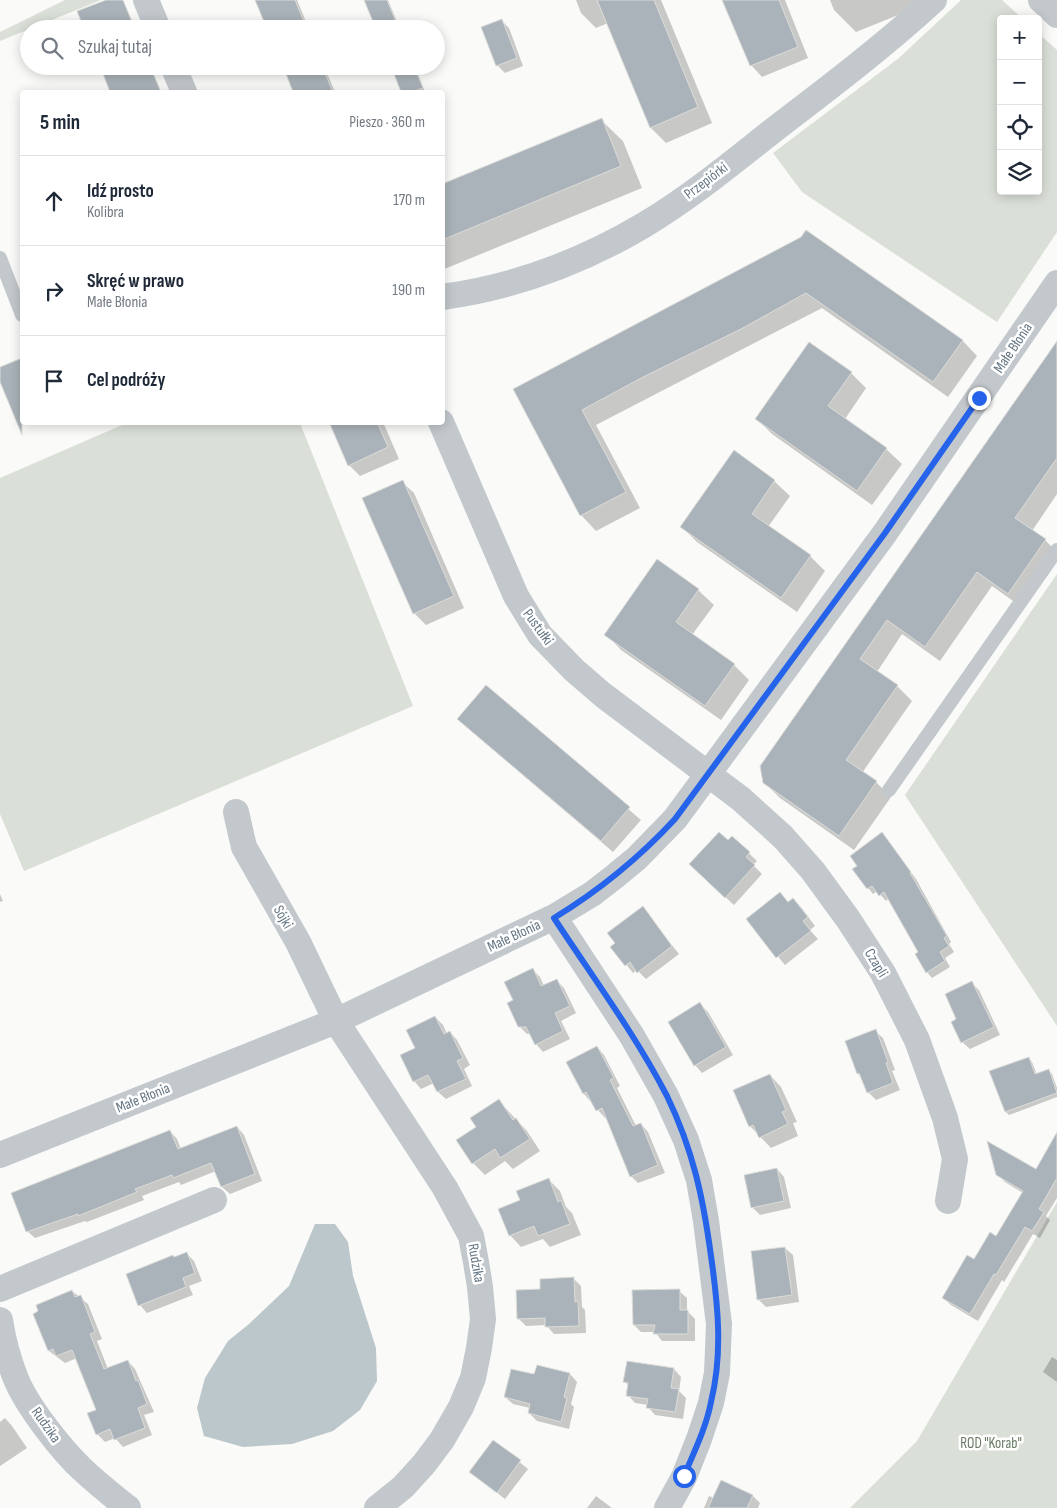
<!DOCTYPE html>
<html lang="pl">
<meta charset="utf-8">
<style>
body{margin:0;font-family:"Sofia Sans Condensed",sans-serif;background:#f2f2f3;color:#1f2937}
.controls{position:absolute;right:15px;top:15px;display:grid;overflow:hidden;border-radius:5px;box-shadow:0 2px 12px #0003}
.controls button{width:45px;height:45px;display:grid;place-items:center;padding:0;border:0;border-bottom:1px solid #e0e1e3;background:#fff;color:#1f2937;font:25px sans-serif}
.stop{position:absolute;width:15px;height:15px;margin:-11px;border:4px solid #2563eb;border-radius:50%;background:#fff}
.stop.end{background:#2563eb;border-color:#fff;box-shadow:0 1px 5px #0008}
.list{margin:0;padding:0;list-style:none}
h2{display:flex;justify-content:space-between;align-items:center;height:65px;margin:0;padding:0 20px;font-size:21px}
h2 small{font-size:16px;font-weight:400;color:#747a83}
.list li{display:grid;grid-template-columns:32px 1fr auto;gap:15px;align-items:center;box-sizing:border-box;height:90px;padding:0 20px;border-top:1px solid #e0e1e3}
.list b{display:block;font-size:19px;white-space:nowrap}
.list p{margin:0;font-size:16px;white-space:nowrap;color:#747a83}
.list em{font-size:16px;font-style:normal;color:#747a83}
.icon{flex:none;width:28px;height:28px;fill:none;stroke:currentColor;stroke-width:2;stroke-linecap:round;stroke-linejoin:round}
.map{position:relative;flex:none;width:1057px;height:1508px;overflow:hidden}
.search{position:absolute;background:#fff;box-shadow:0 2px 12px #0003;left:20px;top:20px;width:425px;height:55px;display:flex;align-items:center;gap:12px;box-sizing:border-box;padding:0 18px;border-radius:28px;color:#747a83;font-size:19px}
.panel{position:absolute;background:#fff;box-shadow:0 2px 12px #0003;left:20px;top:90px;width:425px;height:335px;border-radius:5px}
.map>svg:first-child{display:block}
.green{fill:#dadfd7}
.water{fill:#bbc7cb}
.shadow{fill:#0003}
.building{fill:#aab3b9;stroke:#dcdcda}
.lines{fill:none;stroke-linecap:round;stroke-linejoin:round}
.lane{stroke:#c3c8cc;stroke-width:14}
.street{stroke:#c3c8cc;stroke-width:26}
.route{stroke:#2563eb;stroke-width:6}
.labels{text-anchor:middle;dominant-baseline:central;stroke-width:5;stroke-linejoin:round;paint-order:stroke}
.street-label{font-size:15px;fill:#657683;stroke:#fff}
.park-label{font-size:15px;fill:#687a64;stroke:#fff}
</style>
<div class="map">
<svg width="1057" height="1508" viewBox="0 0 1057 1508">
<rect width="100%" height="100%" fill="#fafaf8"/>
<!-- green -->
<path class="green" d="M 65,0 L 101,0 L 0,41 L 0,32 Z
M 961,0 L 1002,0 L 1023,19 L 1001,19 L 1001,191 L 1038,191 L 1038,33 L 1057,50 L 1057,232 L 997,322 L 802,192 L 773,153 L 899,58 Z
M 129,422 L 300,423 L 413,706 L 24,871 L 0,814 L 0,478 Z
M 1057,574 L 1057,1026 L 905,795 Z
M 1057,1202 L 1057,1508 L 850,1508 L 917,1441 Z"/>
<!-- water -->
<path class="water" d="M 315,1224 L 335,1224 L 348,1242 L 353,1276 L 376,1348 L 377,1381 L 360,1410 L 333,1431 L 292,1444 L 243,1447 L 204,1436 L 197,1408 L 205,1378 L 228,1341 L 249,1324 L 289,1286 Z"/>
<!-- shadow -->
<path class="shadow" d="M 257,0 L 297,0 L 309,29 L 269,29 Z
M 365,0 L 388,0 L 400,29 L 377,29 Z
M 576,0 L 661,0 L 712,123 L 666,143 L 651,128 L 608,23 L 596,28 L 581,13 Z
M 724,0 L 785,0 L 808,58 L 762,77 L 751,65 Z
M 830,0 L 915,0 L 918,7 L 856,32 L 834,10 Z
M 501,20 L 509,28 L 523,66 L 505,73 L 497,65 Z
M 101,66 L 149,66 L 160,92 L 112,92 Z
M 284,66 L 324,66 L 335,92 L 295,92 Z
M 392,66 L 415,66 L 425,92 L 403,92 Z
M 601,120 L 623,141 L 642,188 L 442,270 L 442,186 Z
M 801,238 L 962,340 L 977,356 L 948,397 L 822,308 L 596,425 L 640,508 L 596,531 L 581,515 L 514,389 Z
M 1057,343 L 1057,494 L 1032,531 L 1045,540 L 1057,552 L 1023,608 L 992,586 L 940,661 L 902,634 L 877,672 L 897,686 L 912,701 L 862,773 L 876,782 L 891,797 L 854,850 L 780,798 L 765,783 Z
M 22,359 L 22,420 L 21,420 L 0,379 L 0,369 Z
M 851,373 L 866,388 L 845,419 L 886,449 L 902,464 L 872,505 L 772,434 L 757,419 Z
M 330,422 L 383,422 L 399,459 L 360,476 L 349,465 Z
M 774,481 L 790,496 L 768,527 L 810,556 L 825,571 L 797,612 L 697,542 L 682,527 Z
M 402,482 L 414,493 L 464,608 L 426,625 L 414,613 Z
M 698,590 L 714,605 L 692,635 L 734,665 L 749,680 L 721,720 L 621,650 L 606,634 Z
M 486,687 L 641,820 L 613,852 L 470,730 Z
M 732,837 L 757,861 L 753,865 L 762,874 L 734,905 L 698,872 Z
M 887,840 L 916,879 L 951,942 L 949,944 L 954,952 L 945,958 L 950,967 L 932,978 L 927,972 L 919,952 L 889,898 L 886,901 L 877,891 L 873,894 L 854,870 Z
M 0,894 L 3,901 L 0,902 Z
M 780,894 L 789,903 L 793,900 L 801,907 L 815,926 L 810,930 L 818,939 L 785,965 L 747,919 Z
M 642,908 L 679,954 L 646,979 L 637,970 L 633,973 L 612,947 L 617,943 Z
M 533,970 L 540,977 L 544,986 L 556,980 L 564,988 L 576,1013 L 561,1021 L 570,1039 L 543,1052 L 536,1044 L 531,1034 L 527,1034 L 519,1026 L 515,1001 Z
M 971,983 L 979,990 L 1000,1035 L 970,1049 L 962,1042 L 958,1020 Z
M 700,1004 L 708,1012 L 733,1055 L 702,1073 L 695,1065 Z
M 435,1017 L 443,1025 L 447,1034 L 450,1032 L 457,1040 L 470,1065 L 464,1069 L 472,1086 L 446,1099 L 438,1092 L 434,1083 L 421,1089 L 414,1081 L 417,1048 Z
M 875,1031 L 883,1038 L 895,1070 L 892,1071 L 900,1090 L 876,1100 L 868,1092 L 863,1078 L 858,1074 L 846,1042 Z
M 597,1047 L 604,1055 L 620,1086 L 617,1088 L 636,1126 L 641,1124 L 648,1132 L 665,1173 L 638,1183 L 631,1176 L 607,1116 L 605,1118 L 584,1094 L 568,1062 Z
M 1028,1058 L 1032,1062 L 1037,1075 L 1048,1070 L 1052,1074 L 1057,1088 L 1057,1097 L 1009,1115 L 1006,1112 Z
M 770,1075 L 781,1087 L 797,1122 L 793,1123 L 798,1136 L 771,1148 L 750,1126 Z
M 499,1101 L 527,1131 L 540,1151 L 513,1169 L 505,1161 L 485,1175 L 473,1163 L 458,1140 L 478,1127 Z
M 237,1127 L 244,1135 L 262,1181 L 230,1194 L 222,1187 L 216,1171 L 181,1185 L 179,1182 L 142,1196 L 144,1200 L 87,1222 L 85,1221 L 35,1238 L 27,1231 L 170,1131 L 177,1139 L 181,1149 Z
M 1057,1160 L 1057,1198 L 1046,1216 L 1050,1220 L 1040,1238 L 1033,1234 L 1004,1282 L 1002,1280 L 978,1321 L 951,1305 L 943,1298 L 997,1238 L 1023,1193 L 1005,1182 L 997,1174 L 1036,1171 Z
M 777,1169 L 784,1177 L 791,1208 L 760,1215 L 752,1207 Z
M 549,1180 L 560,1191 L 566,1207 L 572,1213 L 581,1235 L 550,1247 L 543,1239 L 521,1247 L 510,1235 L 522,1201 Z
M 785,1248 L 793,1255 L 799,1302 L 766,1307 L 758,1299 Z
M 186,1253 L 194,1261 L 202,1281 L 189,1286 L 193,1295 L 147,1313 L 140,1305 L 127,1274 Z
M 573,1278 L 581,1286 L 582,1307 L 585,1310 L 586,1333 L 554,1334 L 546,1325 L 526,1326 L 518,1318 L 541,1290 Z
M 72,1291 L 88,1304 L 102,1339 L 97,1341 L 108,1369 L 128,1361 L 135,1369 L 154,1412 L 144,1415 L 152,1435 L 123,1447 L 115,1438 L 105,1442 L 97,1434 L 97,1411 L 77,1358 L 65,1363 L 49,1351 Z
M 679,1291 L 687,1298 L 687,1311 L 695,1319 L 695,1341 L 662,1341 L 655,1332 L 641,1332 L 634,1325 Z
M 1052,1357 L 1057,1360 L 1057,1382 L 1043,1372 Z
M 674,1369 L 681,1377 L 679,1391 L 686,1398 L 683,1419 L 655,1415 L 648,1407 L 648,1405 L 635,1403 L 628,1395 L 629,1386 L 624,1381 Z
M 570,1374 L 577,1382 L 571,1404 L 574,1407 L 569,1429 L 537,1421 L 529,1413 L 530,1408 L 513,1404 L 505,1397 L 535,1376 Z
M 5,1418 L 12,1426 L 27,1448 L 0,1466 L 0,1422 Z
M 493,1441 L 528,1469 L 505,1499 L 471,1472 Z
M 596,1496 L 612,1508 L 587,1508 Z
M 709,1496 L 714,1498 L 753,1496 L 760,1503 L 758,1508 L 704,1508 Z"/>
<!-- building -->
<path class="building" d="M 106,0 L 123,0 L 135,29 L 84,29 L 77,11 Z
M 255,0 L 295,0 L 307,29 L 267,29 Z
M 364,0 L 387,0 L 399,29 L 376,29 Z
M 597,0 L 654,0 L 698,107 L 650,128 Z
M 722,0 L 779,0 L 798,47 L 750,66 Z
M 502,19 L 517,58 L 496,66 L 481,27 Z
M 100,66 L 150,66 L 161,92 L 110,92 Z
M 283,66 L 322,66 L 333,92 L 293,92 Z
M 391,66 L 414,66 L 423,88 L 412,92 L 401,92 Z
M 602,118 L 621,166 L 442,240 L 442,184 Z
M 806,230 L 963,340 L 933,382 L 806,293 L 741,329 L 643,377 L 582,410 L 626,492 L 580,516 L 513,389 L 801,237 Z
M 1057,341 L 1057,458 L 1015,518 L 1046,539 L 1008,594 L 977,572 L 925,647 L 887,620 L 860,659 L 898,685 L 846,760 L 877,781 L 839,836 L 763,783 L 760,766 Z
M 809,342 L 852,372 L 828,406 L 887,448 L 857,491 L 755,419 Z
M 22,358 L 22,435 L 0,382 L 0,367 Z
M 329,422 L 377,422 L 388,447 L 348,466 Z
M 734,450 L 775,480 L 752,514 L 811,555 L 781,598 L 680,527 Z
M 403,480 L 454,596 L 413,614 L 362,498 Z
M 657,559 L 699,589 L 676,622 L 735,664 L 705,706 L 604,635 Z
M 486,685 L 630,807 L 601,841 L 457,719 Z
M 719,832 L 728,840 L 732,836 L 750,852 L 746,857 L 755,865 L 725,898 L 689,864 Z
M 882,832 L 911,872 L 910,873 L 947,936 L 944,938 L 949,946 L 940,952 L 945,961 L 926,973 L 915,954 L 918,952 L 884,892 L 879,896 L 872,886 L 867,889 L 852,869 L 857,866 L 850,856 Z
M 780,892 L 788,902 L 793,898 L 808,917 L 803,921 L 811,931 L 776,958 L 746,919 Z
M 643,906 L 672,946 L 637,973 L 630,962 L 625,966 L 610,947 L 615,943 L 607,933 Z
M 533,968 L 541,986 L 557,979 L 570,1006 L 555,1013 L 563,1031 L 535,1045 L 526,1027 L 518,1027 L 513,1016 L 507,1003 L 513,1000 L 504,982 Z
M 972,981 L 994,1027 L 961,1043 L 951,1022 L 956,1019 L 945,994 Z
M 700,1002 L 726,1047 L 694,1066 L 668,1022 Z
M 435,1016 L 444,1034 L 450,1031 L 456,1044 L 463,1058 L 457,1061 L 466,1079 L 437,1092 L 428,1075 L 413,1082 L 400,1055 L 415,1048 L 406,1030 Z
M 876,1029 L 888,1062 L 886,1063 L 893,1083 L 867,1093 L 859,1073 L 857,1074 L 845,1041 Z
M 597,1046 L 614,1078 L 610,1080 L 633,1126 L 641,1123 L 658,1165 L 630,1177 L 602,1108 L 596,1111 L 586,1092 L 583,1094 L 566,1062 Z
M 1029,1057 L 1035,1074 L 1049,1069 L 1057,1093 L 1005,1112 L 989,1071 Z
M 770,1074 L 786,1110 L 782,1112 L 788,1124 L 759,1138 L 753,1125 L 749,1127 L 733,1090 Z
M 499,1099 L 513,1120 L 516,1118 L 530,1139 L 500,1158 L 495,1149 L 472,1164 L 456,1140 L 476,1127 L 470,1118 Z
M 237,1126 L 255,1174 L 221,1187 L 211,1163 L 173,1178 L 172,1175 L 135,1189 L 137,1192 L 78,1216 L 78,1214 L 26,1232 L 11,1193 L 170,1130 L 178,1149 Z
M 1057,1132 L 1057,1178 L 1039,1209 L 1044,1212 L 1032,1231 L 1025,1227 L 996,1275 L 994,1274 L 970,1314 L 942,1298 L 967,1255 L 974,1259 L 990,1232 L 996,1236 L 1023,1191 L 996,1175 L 987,1141 L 1036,1169 Z
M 777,1168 L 784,1201 L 751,1208 L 744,1175 Z
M 549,1178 L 558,1202 L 561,1200 L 570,1224 L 538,1236 L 534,1226 L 509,1236 L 498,1209 L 520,1200 L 516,1191 Z
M 785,1247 L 792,1295 L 757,1300 L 751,1251 Z
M 187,1252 L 195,1273 L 183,1278 L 186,1287 L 138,1306 L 126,1274 L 173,1255 L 174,1257 Z
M 574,1277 L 575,1302 L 578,1301 L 579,1326 L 545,1327 L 545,1318 L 517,1319 L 516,1290 L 540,1289 L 540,1279 Z
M 680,1289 L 680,1310 L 688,1310 L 688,1334 L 653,1334 L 655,1325 L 633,1325 L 632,1290 Z
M 72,1290 L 75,1297 L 81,1295 L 95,1332 L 90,1334 L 104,1369 L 128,1360 L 136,1381 L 138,1380 L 147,1404 L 138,1408 L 145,1428 L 114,1440 L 110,1429 L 96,1435 L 87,1413 L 96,1410 L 72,1350 L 56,1356 L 53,1349 L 48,1351 L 33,1314 L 38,1311 L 36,1305 Z
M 627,1361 L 674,1368 L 671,1388 L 679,1389 L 675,1412 L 646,1408 L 648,1399 L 626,1396 L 628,1383 L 623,1382 Z
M 537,1365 L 570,1373 L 564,1397 L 567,1398 L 561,1422 L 528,1413 L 530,1404 L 504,1397 L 511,1369 L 534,1374 Z
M 493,1440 L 521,1460 L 497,1493 L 469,1472 Z
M 721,1480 L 753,1495 L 747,1508 L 708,1508 Z"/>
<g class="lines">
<!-- lane -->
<path class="lane" d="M 0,258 L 22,315
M 889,790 L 1057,550"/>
<!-- street -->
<path class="street" d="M 146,0 L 158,29
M 1041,0 L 1057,15
M 173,66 L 184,92
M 442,297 C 514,287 582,262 644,225 C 691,197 733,162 775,129 C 830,87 884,46 934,0
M 441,422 L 516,596 L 540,635 L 574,670 L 603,695 L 741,799 L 783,837 L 813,871 L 848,919 L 883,973 L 917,1040 L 945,1118 L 955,1159 L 948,1201
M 236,812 L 244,847 L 298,942 L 336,1021 L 445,1188 L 471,1236 L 476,1262 L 480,1287 L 483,1319 L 479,1348 L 473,1378 L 461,1407 L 442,1440 L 424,1464 L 403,1487 L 377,1508
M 554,917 L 632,1036 L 666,1096 L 686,1140 L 699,1180 L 706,1221 L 719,1324 L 717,1373 L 711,1403 L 699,1439 L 684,1477 L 667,1508
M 0,1155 L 336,1021 L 554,917 L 592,894 L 614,877 L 637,858 L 675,819 L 885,533 L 1057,283
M 0,1289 L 214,1200
M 0,1320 C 3,1340 8,1359 16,1379 C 27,1406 62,1451 84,1471 C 98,1484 113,1496 128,1508"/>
</g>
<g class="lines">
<!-- route -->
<path class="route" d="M 684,1476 C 694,1452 706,1428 711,1402 C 723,1353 718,1305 711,1256 C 703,1197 693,1150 667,1096 C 635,1034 592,976 554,918 C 600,890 639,858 675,819 L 885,533 L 979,398"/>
</g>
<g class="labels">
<!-- street labels -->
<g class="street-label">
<text transform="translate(706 181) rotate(-37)">Przepiórki</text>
<text transform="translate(1013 348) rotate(-56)">Małe Błonia</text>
<text transform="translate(538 627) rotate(54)">Pustułki</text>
<text transform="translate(283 917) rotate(60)">Sójki</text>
<text transform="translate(514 936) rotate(-25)">Małe Błonia</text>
<text transform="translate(876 963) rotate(59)">Czapli</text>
<text transform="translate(143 1098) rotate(-22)">Małe Błonia</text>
<text transform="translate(476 1263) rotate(80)">Rudzika</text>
<text transform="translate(46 1425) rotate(55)">Rudzika</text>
</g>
<!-- park labels -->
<g class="park-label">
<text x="991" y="1443">ROD "Korab"</text>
</g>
</g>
</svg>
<div class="controls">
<button>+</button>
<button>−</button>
<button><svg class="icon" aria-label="locate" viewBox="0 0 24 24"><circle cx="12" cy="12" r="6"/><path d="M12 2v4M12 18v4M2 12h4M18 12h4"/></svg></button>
<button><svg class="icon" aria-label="layers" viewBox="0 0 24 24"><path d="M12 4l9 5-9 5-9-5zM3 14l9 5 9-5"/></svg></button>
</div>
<div class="stop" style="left:684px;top:1476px"></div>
<div class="stop end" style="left:979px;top:398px"></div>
<div class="search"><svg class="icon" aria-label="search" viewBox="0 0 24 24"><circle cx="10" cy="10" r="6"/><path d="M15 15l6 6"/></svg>Szukaj tutaj</div>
<section class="panel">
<h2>5 min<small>Pieszo · 360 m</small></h2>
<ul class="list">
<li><svg class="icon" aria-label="ahead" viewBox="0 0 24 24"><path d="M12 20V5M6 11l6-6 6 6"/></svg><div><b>Idź prosto</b><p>Kolibra</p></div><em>170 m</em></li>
<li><svg class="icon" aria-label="right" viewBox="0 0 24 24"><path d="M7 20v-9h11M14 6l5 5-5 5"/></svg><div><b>Skręć w prawo</b><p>Małe Błonia</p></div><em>190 m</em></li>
<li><svg class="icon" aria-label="arrive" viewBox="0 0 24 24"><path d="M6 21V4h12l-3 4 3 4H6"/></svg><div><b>Cel podróży</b></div></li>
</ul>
</section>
</div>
